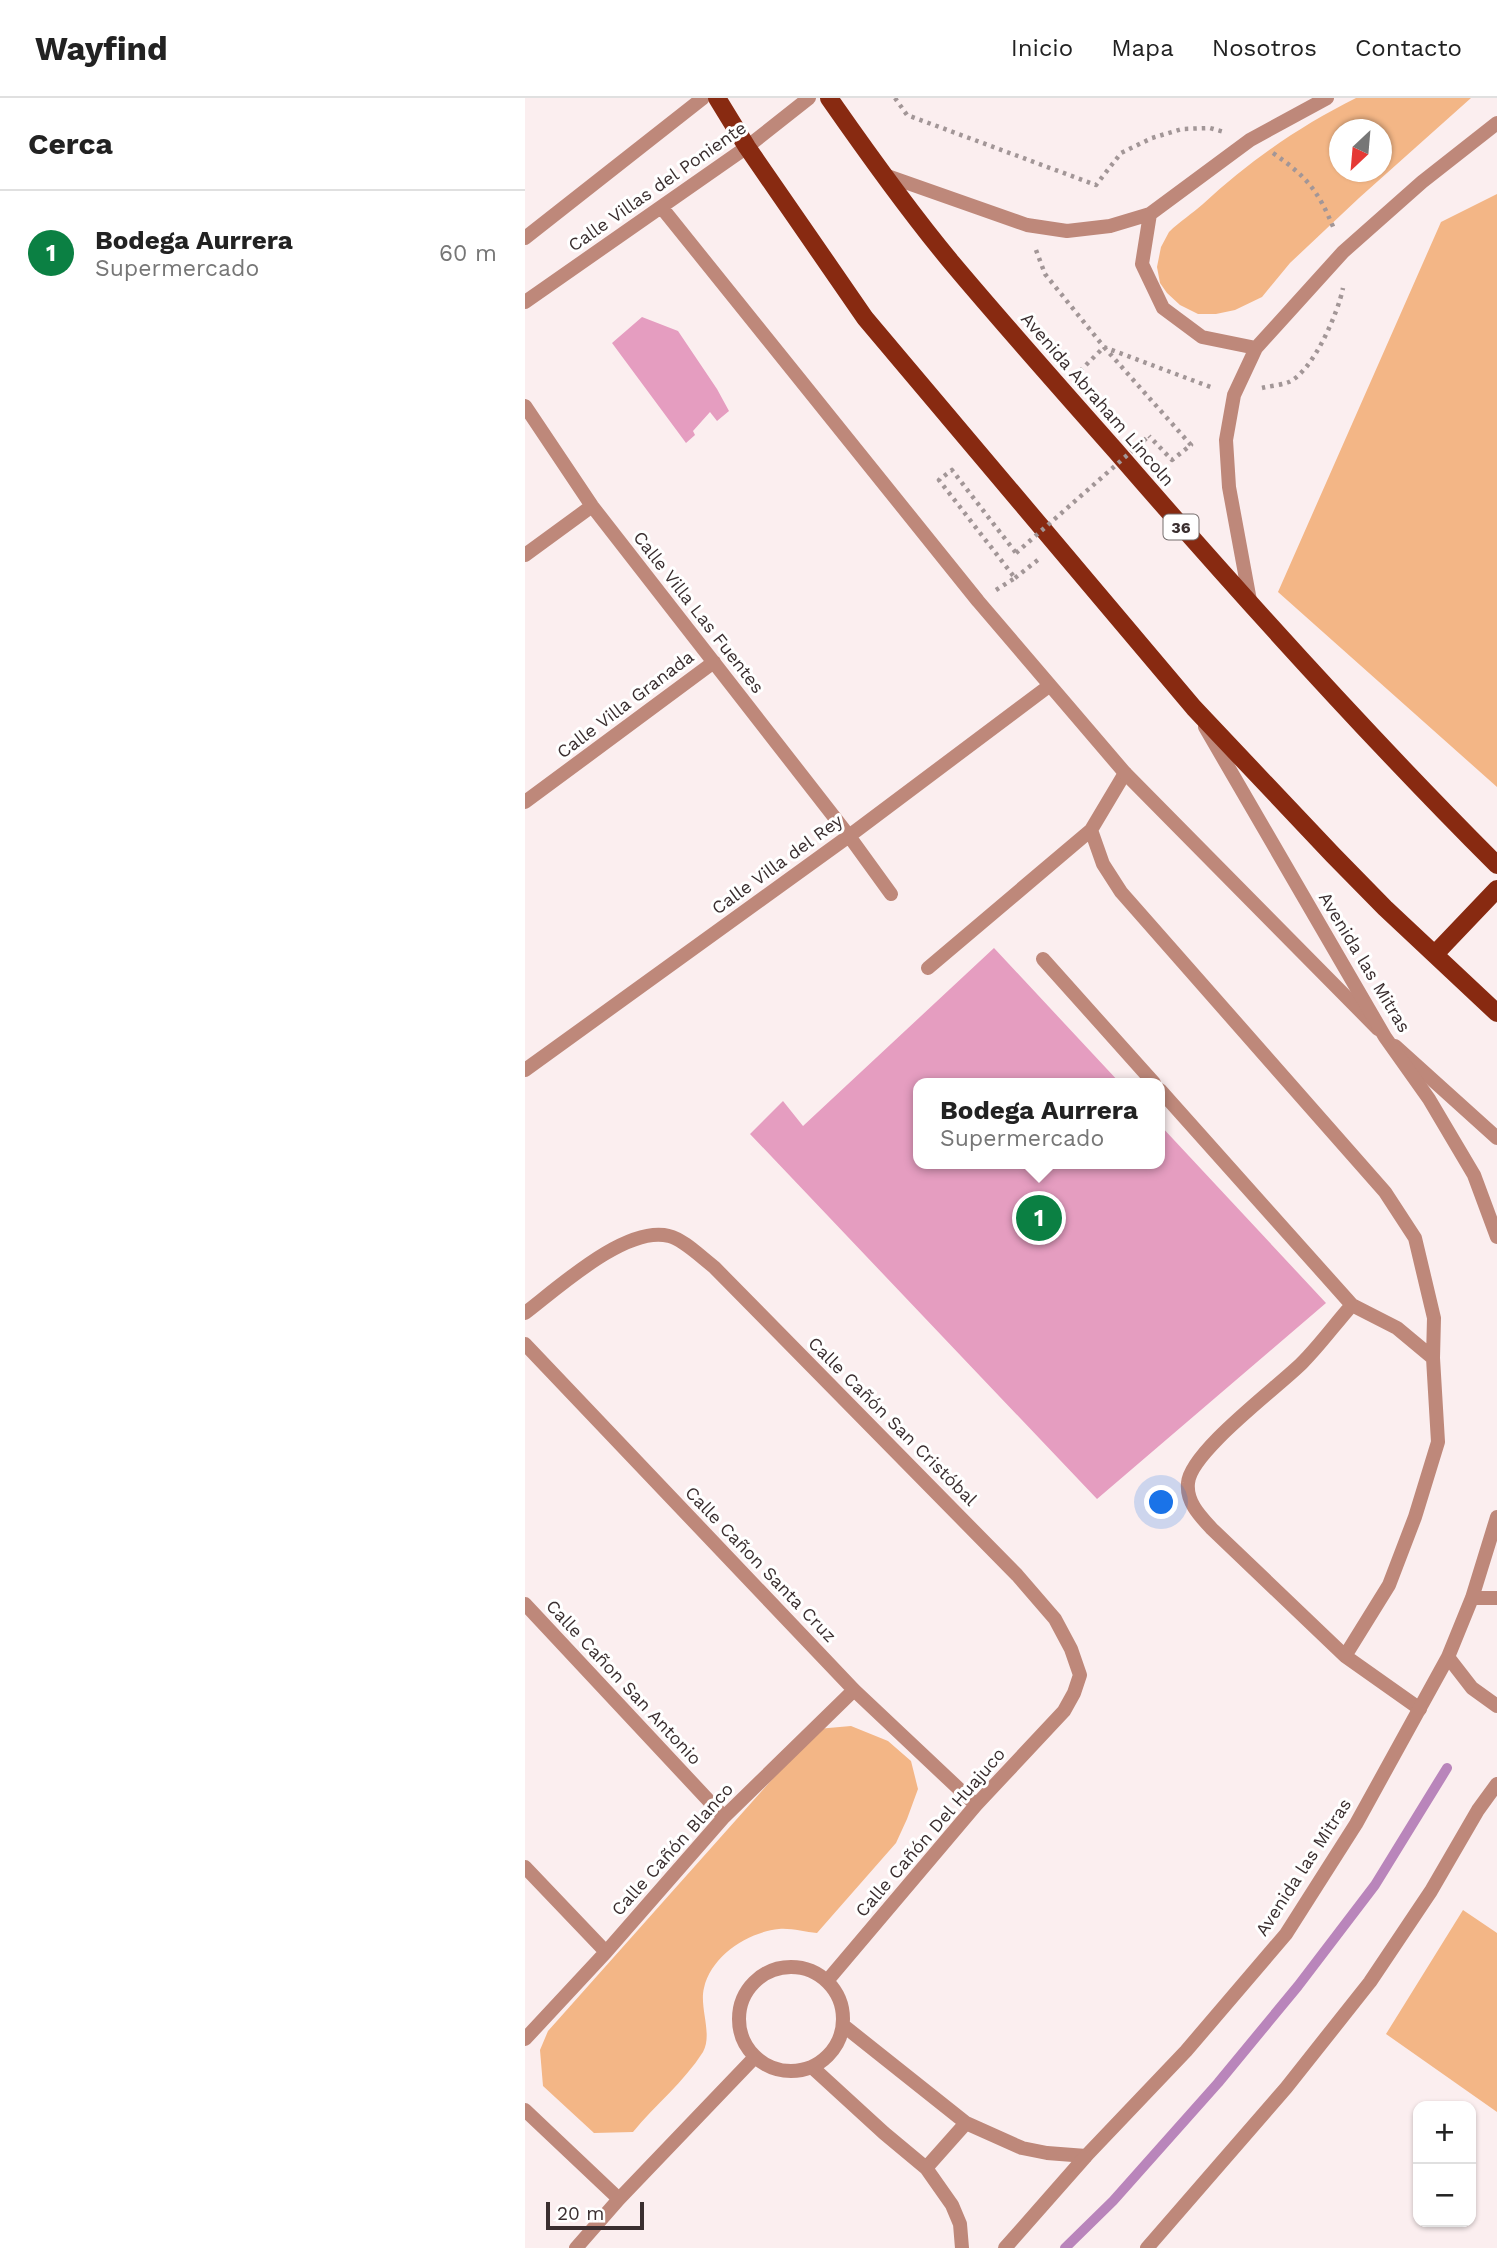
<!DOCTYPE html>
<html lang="es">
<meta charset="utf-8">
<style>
body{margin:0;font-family:"Work Sans",sans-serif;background:#f2f2f2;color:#222}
.controls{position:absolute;right:21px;bottom:21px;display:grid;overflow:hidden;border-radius:14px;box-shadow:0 2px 5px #0004}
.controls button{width:63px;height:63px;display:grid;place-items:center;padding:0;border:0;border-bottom:2px solid #e0e0e0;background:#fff;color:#222;font:35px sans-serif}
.compass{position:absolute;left:804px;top:21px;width:63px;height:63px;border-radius:50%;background:#fff;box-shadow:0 2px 5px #0004;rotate:206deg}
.scale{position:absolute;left:21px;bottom:18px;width:98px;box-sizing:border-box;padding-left:7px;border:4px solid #3a2e2f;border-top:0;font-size:19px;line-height:24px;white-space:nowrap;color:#3a2e2f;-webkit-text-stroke:5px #fff;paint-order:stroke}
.you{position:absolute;left:637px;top:1405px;width:24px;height:24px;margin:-18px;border:5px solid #fff;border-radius:50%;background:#1a73e8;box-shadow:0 0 0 10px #1a73e833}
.badge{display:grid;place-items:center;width:46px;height:46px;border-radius:50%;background:#0b8043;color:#fff;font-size:23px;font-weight:700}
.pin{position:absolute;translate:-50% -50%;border:4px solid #fff;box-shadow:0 2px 7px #0006}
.popup{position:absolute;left:388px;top:980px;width:252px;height:91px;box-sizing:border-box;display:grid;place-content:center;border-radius:14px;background:#fff;filter:drop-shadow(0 2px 5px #0005);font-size:23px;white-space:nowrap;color:#767676}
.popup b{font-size:26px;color:#222}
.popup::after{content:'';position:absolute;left:50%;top:100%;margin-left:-14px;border:14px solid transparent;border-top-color:#fff}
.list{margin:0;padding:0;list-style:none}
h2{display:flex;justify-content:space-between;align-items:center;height:91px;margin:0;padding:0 28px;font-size:30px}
h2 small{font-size:23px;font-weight:400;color:#767676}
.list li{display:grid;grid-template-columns:46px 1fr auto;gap:21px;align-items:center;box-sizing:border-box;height:126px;padding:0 28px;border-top:2px solid #e0e0e0}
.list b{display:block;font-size:26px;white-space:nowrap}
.list p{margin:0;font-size:23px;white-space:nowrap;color:#767676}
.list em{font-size:23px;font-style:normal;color:#767676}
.map{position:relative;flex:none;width:972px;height:2150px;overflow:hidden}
header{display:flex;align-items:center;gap:42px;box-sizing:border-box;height:98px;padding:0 35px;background:#fff;border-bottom:2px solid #e0e0e0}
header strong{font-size:33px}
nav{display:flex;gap:38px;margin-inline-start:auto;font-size:24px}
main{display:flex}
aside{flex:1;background:#fff}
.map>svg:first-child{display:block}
.green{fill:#f3b686;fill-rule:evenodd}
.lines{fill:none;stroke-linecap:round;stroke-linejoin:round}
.stream{stroke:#b985bb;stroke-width:10}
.building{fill:#e59dc0}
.path{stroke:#a29697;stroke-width:4.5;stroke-dasharray:3.5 5;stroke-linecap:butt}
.service{stroke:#be887a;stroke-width:14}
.minor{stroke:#be887a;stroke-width:14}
.tertiary{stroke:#be887a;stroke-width:14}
.primary{stroke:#882a11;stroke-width:18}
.path-bridge{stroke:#a29697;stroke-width:4.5;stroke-dasharray:3.5 5;stroke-linecap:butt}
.labels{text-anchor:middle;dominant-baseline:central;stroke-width:6;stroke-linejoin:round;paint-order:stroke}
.shield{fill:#fff;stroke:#756d6d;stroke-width:2}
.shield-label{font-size:16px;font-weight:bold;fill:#3a2e2f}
.street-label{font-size:18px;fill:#3a2e2f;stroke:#fff}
</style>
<header>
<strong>Wayfind</strong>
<nav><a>Inicio</a><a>Mapa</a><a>Nosotros</a><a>Contacto</a></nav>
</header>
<main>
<aside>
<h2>Cerca<small></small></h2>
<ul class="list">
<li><span class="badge">1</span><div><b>Bodega Aurrera</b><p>Supermercado</p></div><em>60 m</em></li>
</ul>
</aside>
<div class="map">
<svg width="972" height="2150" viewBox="0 0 972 2150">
<rect width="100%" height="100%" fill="#fbeeef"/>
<!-- green -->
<path class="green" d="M 831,0 L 946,0 L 834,100 L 765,165 L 737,199 L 710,212 L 691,216 L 673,216 L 655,207 L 642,195 L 635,185 L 632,169 L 636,149 L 644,134 C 655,123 667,116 678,106 C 724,63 775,28 831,0 ZM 814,32 L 856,32 L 856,74 L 814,74 Z
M 972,96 L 972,689 L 753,494 L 916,124 Z
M 326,1628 L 363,1643 L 386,1663 L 393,1691 L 382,1721 L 371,1745 L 292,1835 C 280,1834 266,1830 254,1831 C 223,1834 186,1858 179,1890 C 174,1909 188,1936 178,1954 C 159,1984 130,2007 108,2034 L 69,2035 L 18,1988 L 15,1952 L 23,1933 L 292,1631 Z
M 938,1812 L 972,1835 L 972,2014 L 861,1936 Z"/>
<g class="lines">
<!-- stream -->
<path class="stream" d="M 540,2150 L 588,2103 L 693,1985 L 773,1888 L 850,1787 L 922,1670"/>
</g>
<!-- building -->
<path class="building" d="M 117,219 L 153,233 L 192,291 L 204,313 L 192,323 L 185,314 L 168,333 L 170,337 L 161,345 L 87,245 Z
M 469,850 L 595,985 L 393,985 L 393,1066 L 635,1066 L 635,1027 L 801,1205 L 572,1401 L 225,1036 L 258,1003 L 278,1028 Z"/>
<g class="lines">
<!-- path -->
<path class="path" d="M 370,0 L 382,17 L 571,87 L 596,55 L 627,40 L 657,31 L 685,30 L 699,34
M 748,55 C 782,79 793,92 809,131
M 511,152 L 520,176 L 579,249 L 688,290
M 555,273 L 579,249 L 666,347 L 647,362 L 624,338
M 737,290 C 745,288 756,287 764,284 C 788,273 813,215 818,190
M 490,480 L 514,461
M 471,492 L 490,480 L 414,382 L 427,372 L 491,455"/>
<!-- service -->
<path class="service" d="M 600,675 L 566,732 L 578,766 L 596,794 L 860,1094 L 890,1140 L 909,1220 L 908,1260 L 913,1344 L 890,1419 L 864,1487 L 820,1558
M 518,861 L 629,985
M 403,870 L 566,732
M 635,992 L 827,1207
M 895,1611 L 820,1558 L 687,1431 C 675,1418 661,1404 663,1385 C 665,1354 753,1289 777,1265 C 795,1247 810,1226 827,1207 L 872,1230 L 908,1260"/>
<!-- minor -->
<path class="minor" d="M 137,110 L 453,503 L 600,675 L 853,931
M 0,140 L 178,0
M 0,204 L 222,49 L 284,0
M 0,308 L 67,408 L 324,738 L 366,796
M 0,457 L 67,408
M 0,704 L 189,564
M 870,948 L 972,1040
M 0,972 L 324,738 L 524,588
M 0,1215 C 33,1190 101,1127 144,1138 C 158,1141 177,1160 189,1169 L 492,1477 L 530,1521 L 546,1551 L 555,1577 L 549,1595 L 539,1613 L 451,1707 L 302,1883
M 0,1246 L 329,1592 L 451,1707
M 0,1506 L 199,1719
M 0,1769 L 81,1854
M214 1921a52 52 0 1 1 104 0a52 52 0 1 1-104 0Z
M 319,1928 L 441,2025 L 497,2050 L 522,2055 L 561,2058
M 0,1941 L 81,1854 L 199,1719 L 329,1592
M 288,1970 L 359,2035 L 401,2070 L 427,2107 L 435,2126 L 437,2150
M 0,2012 L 94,2101
M 401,2070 L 441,2025
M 51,2150 L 94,2101 L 230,1959"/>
<!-- tertiary -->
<path class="tertiary" d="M 357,76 L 502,127 L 542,133 L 585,128 L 625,116 L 725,42 L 802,0
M 625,116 L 617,166 L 638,210 L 677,239 L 731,250
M 726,508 L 704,389 L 701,342 L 709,297 L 731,250 L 818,154 L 897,84 L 972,25
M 680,629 L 860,939 L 904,1001 L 949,1077 L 972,1139
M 947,1500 L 972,1500
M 923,1559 L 947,1590 L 972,1608
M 480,2150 L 561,2058 L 661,1953 L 761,1836 L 831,1726 L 923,1559 L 947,1500 L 972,1419
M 622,2150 L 761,1990 L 845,1884 L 906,1793 L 953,1712 L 972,1686"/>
<!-- primary -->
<path class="primary" d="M 192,0 L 222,49 L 340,220 L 669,610 L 808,757 L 860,810 L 972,915
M 304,0 C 343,56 383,112 427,165 C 480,228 535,290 590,352 C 713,494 839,634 972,767
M 910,856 L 972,791"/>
<!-- path-bridge -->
<path class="path-bridge" d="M 491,455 L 624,338"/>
</g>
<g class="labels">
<!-- shield labels -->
<rect class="shield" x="638.5" y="416.5" width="35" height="25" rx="5"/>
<g class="shield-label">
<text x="656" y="429">36</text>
</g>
<!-- street labels -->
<g class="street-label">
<text transform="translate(132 88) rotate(-35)">Calle Villas del Poniente</text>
<text transform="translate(573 301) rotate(49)">Avenida Abraham Lincoln</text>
<text transform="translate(174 514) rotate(52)">Calle Villa Las Fuentes</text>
<text transform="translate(100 606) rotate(-37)">Calle Villa Granada</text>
<text transform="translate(252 766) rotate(-36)">Calle Villa del Rey</text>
<text transform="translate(840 864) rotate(59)">Avenida las Mitras</text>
<text transform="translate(368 1323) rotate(45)">Calle Cañón San Cristóbal</text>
<text transform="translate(236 1466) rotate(46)">Calle Cañon Santa Cruz</text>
<text transform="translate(99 1584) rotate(47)">Calle Cañon San Antonio</text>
<text transform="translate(405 1734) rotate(-49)">Calle Cañón Del Huajuco</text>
<text transform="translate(147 1751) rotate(-48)">Calle Cañón Blanco</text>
<text transform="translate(778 1769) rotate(-57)">Avenida las Mitras</text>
</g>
</g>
</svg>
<div class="controls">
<button>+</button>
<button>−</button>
</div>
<svg class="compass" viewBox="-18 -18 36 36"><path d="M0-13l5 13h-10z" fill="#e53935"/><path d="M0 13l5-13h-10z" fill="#767676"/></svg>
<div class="scale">20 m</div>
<div class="you"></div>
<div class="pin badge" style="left:514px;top:1120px">1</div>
<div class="popup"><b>Bodega Aurrera</b>Supermercado</div>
</div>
</main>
